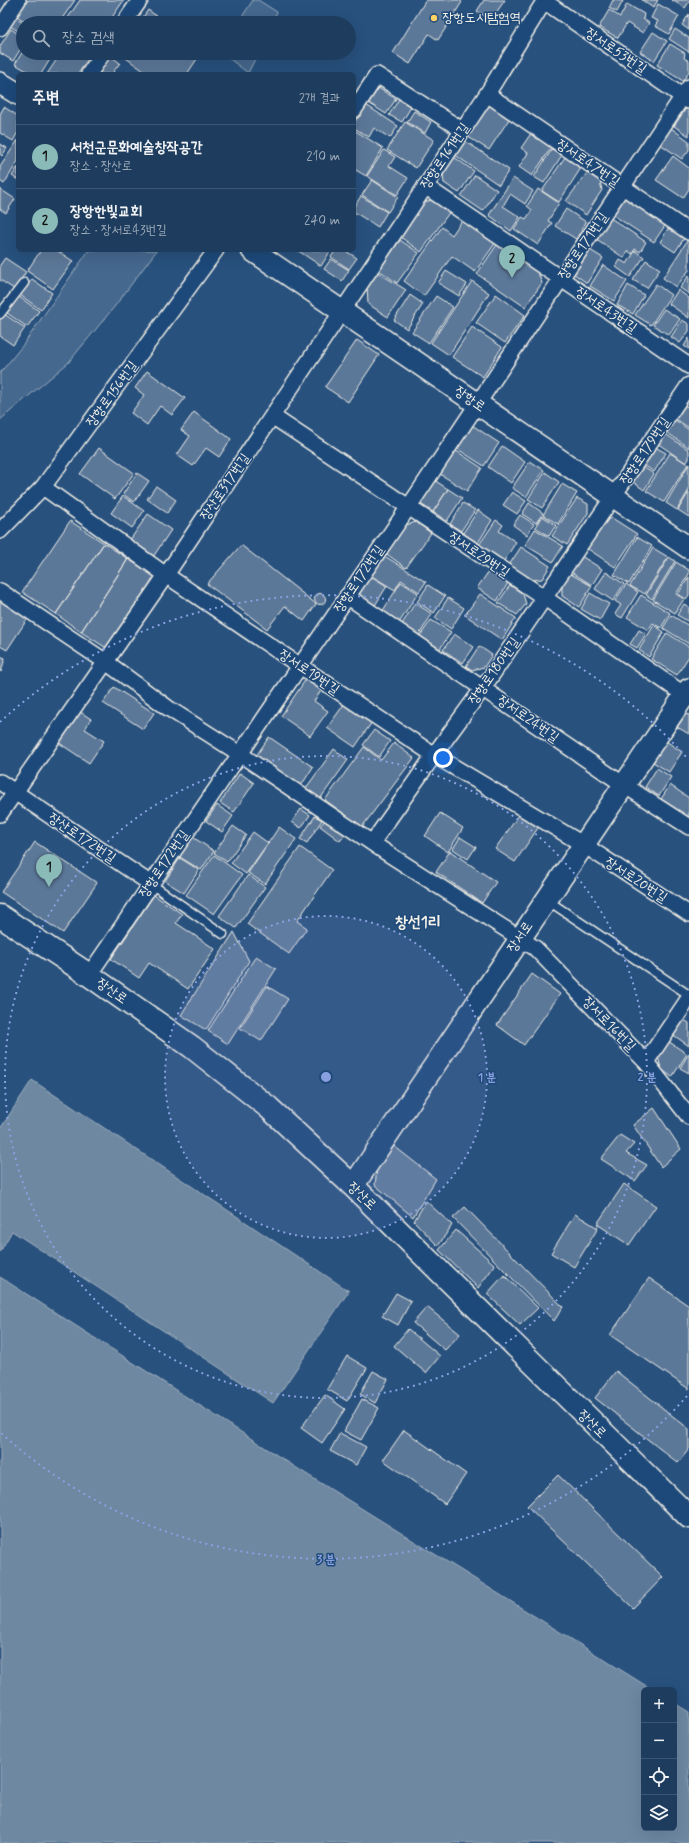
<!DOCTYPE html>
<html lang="ko">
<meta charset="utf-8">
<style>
body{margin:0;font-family:Mynerve,"Poor Story",sans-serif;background:#2b4867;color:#f1f3f6}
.controls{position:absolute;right:12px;bottom:12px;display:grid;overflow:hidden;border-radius:6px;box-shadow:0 4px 16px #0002}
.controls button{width:36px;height:36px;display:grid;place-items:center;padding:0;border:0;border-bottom:1px solid #3c5673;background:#1e3d5e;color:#f1f3f6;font:20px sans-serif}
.you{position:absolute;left:443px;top:758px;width:14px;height:14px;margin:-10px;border:3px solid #fff;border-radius:50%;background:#1a73e8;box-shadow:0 0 0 6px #1a73e833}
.badge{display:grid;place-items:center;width:26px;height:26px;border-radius:50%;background:#8bbbb9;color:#111;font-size:13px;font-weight:700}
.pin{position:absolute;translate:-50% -33px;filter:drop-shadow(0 1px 2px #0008)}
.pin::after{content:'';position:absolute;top:21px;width:14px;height:12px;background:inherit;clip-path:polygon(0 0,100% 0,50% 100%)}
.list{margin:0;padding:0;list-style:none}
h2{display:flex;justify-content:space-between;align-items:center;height:52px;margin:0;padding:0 16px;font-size:17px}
h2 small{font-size:13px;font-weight:400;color:#a1aebc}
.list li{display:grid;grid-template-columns:26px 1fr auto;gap:12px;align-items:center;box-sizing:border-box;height:64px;padding:0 16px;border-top:1px solid #3c5673}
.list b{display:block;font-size:15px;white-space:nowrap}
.list p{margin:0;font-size:13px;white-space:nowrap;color:#a1aebc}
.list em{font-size:13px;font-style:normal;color:#a1aebc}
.icon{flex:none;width:22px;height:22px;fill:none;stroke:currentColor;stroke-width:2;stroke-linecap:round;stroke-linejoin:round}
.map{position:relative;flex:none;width:689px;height:1843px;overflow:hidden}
.search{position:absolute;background:#1e3d5e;box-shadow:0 4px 16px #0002;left:16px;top:16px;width:340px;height:44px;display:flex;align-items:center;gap:10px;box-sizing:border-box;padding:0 14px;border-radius:22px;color:#a1aebc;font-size:15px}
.panel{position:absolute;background:#1e3d5e;box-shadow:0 4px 16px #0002;left:16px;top:72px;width:340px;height:180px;border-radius:6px}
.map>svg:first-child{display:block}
.green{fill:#45688e;stroke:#9cacbb}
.water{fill:#6e88a2;stroke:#a4b2be}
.building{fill:#5b7899;stroke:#f4f1e8}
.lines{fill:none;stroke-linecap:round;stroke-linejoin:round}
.lane-casing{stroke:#f4f1e8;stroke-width:11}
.street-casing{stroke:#f4f1e8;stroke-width:18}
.secondary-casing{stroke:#f4f1e8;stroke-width:24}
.primary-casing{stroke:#f4f1e8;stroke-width:25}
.lane{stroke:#1f4a7a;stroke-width:8}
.street{stroke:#1f4a7a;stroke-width:15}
.secondary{stroke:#1f4a7a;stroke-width:21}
.primary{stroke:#1f4a7a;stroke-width:22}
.ring{fill:none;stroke:#88a0e0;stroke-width:2;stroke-dasharray:2 4}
.poi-dot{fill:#ffd166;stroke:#1f4a7a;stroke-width:1.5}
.labels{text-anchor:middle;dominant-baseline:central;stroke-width:3;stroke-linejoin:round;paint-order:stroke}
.poi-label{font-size:14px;fill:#f4f1e8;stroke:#1f4a7a;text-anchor:start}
.street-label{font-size:14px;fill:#f4f1e8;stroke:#1f4a7a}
.quarter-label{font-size:16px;font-weight:bold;fill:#f4f1e8;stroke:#1f4a7a}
.centre{fill:#88a0e0;stroke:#1f4a7a;stroke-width:2}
.ring-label{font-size:12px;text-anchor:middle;font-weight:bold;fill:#88a0e0;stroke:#1f4a7a;stroke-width:3;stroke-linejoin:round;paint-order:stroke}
</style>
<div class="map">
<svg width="689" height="1843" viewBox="0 0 689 1843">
<rect width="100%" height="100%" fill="#28517e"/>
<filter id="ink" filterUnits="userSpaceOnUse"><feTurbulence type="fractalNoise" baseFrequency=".025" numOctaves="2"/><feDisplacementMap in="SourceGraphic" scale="8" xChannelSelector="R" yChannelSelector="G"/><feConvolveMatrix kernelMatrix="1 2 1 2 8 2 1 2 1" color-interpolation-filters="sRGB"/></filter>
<g filter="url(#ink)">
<!-- green -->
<path class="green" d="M 253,0 L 258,0 L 277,12 L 272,23 L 238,23 Z
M 222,53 L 258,53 L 248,73 Z
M 89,250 L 157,250 L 115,306 L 68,363 L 0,420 L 0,373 L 23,345 Z"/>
<!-- water -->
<path class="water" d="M 32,1080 L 349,1291 L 273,1403 L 12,1231 L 0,1252 L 0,1129 Z
M 0,1277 L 303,1472 L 653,1690 L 644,1690 L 644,1828 L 674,1828 L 674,1703 L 689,1712 L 689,1843 L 0,1843 Z"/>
<!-- building -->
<path class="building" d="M 28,0 L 75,0 L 59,23 L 27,23 L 17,16 Z
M 80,0 L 124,0 L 108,23 L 67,23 L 65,22 Z
M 426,0 L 459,0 L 462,2 L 438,40 L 429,34 L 410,64 L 393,53 Z
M 484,0 L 505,0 L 491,20 L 477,11 Z
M 613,0 L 623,1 L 617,12 L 609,8 Z
M 642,0 L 658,0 L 653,8 Z
M 672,0 L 689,0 L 689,2 L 685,8 Z
M 627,4 L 644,14 L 643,19 L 649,23 L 643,33 L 627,23 L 618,38 L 599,27 L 609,10 L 620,17 Z
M 658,4 L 679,16 L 669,34 L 655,26 L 658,21 L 651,18 Z
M 148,10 L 167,23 L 139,23 Z
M 689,14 L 689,30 L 682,25 Z
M 16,18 L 23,23 L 23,34 L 10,26 Z
M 11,29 L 23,37 L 23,45 L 13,61 L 0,53 L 0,46 Z
M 675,29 L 689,38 L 689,52 L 669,39 Z
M 653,32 L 667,41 L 654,61 L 640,52 Z
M 670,44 L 685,53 L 684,58 L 689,61 L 689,72 L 683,81 L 657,65 Z
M 23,51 L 23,53 L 54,53 L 41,74 L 32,74 L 15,64 Z
M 61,53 L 85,53 L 90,56 L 78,74 L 47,74 Z
M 119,53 L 201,53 L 187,74 L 148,74 Z
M 108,54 L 120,63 L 113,72 L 116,74 L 94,74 Z
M 377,87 L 396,99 L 386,114 L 367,102 Z
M 399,99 L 411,107 L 402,122 L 389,115 Z
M 493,104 L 511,116 L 489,150 L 465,135 L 483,107 Z
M 366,105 L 398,126 L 390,138 L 374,128 L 369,137 L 354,128 L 354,123 Z
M 4,107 L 18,116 L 18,132 L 13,141 L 0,133 L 0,114 Z
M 687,107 L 689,108 L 689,136 L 674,126 Z
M 414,111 L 431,122 L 425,133 L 407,122 Z
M 405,122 L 434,140 L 416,168 L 387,150 Z
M 671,128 L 689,141 L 689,150 L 682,159 L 660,144 Z
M 354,130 L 383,148 L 366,176 L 354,169 Z
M 532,132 L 553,145 L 532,176 L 519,167 L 528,153 L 521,148 Z
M 462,139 L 509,170 L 499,185 L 452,153 Z
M 18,140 L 18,161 L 4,184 L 0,181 L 0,167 Z
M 0,144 L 7,148 L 2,156 L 0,154 Z
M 552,149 L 562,155 L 544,183 L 534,177 Z
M 384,150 L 395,157 L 389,166 L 408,178 L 397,195 L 367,176 Z
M 451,155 L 474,171 L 459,193 L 444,183 L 442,169 Z
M 673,156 L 689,168 L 689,189 L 683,198 L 656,180 Z
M 565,157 L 581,168 L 559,202 L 542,191 Z
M 18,167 L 18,180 L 12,176 Z
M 587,173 L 600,181 L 602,190 L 586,215 L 566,201 Z
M 475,175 L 497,190 L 483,211 L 461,196 Z
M 513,178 L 533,191 L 525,204 L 510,194 L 503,206 L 520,217 L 511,231 L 489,215 Z
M 372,180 L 398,197 L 388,212 L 362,195 Z
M 0,189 L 15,199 L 6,213 L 0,209 Z
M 538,189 L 559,203 L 548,221 L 552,223 L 538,245 L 514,229 L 522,217 L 526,219 L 532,210 L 527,206 Z
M 361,196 L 387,212 L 378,227 L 354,212 L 354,207 Z
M 624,198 L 666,224 L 654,242 L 613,215 Z
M 436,199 L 451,210 L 421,252 L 399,236 L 424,202 Z
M 566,209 L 586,222 L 576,239 L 555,226 Z
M 609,217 L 646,242 L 640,252 L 635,249 L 632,254 L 628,251 L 624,258 L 595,238 Z
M 463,219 L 496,242 L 475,272 L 452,256 L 424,296 L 404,281 L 442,227 L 452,235 Z
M 669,227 L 685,237 L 675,252 L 660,242 Z
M 400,240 L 419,253 L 397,283 L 379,270 Z
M 687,241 L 689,242 L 689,270 L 676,287 L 663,278 Z
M 498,243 L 537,270 L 542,283 L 525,307 L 477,274 Z
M 41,250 L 56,250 L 73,261 L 53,289 L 27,271 Z
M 297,250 L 331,250 L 321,266 Z
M 336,250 L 344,250 L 357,258 L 349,269 L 331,257 Z
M 590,250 L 603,258 L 587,283 L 574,274 Z
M 635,251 L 644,257 L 630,277 L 616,267 L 620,260 L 627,264 Z
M 5,258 L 26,272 L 14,289 L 0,280 L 0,265 Z
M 331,259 L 349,270 L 342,281 L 324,269 Z
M 646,260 L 660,269 L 647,288 L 633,280 Z
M 603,265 L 627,281 L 614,301 L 590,286 Z
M 376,271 L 406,290 L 388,317 L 368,304 L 367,285 Z
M 446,271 L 467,284 L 459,296 L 438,283 Z
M 689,275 L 689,294 L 680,288 Z
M 32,279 L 52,293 L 41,310 L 20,295 Z
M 472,281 L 489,293 L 449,355 L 431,343 Z
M 656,284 L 671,295 L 651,325 L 635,315 Z
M 628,285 L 644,295 L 633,314 L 617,305 Z
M 678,290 L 689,298 L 689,318 L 669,304 Z
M 496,294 L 525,315 L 505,343 L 476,323 Z
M 410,295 L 423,304 L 407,329 L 394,320 Z
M 18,296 L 39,311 L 27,327 L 7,313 Z
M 436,296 L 453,307 L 429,343 L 412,332 Z
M 664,309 L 680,319 L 669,335 L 653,325 Z
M 4,314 L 25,328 L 13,345 L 0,336 L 0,320 Z
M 682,320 L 689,324 L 689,331 L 680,343 L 671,337 Z
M 472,327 L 502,347 L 483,377 L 452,357 Z
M 689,338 L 689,349 L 684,346 Z
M 357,340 L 379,355 L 348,402 L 325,387 Z
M 147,371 L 185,398 L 172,415 L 160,406 L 147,425 L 131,413 L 144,395 L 135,388 Z
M 683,404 L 689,408 L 689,428 L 673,417 Z
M 194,412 L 231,439 L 219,457 L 206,448 L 193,466 L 177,455 L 190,436 L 181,430 Z
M 674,419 L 689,430 L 689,448 L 665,431 Z
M 472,425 L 499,443 L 484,466 L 456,448 Z
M 664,433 L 689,450 L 689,459 L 686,463 L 657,443 Z
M 502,446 L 525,462 L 511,483 L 488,467 Z
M 655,447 L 666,453 L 654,472 L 644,465 Z
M 99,448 L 134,473 L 115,499 L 80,474 Z
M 455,450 L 482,468 L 467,491 L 440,474 Z
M 670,453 L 688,464 L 664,502 L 646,491 Z
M 530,461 L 544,470 L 526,497 L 512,488 Z
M 689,464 L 689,490 L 677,510 L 666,503 Z
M 643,467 L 654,474 L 644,490 L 633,482 Z
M 545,472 L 559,482 L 542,508 L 528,499 Z
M 137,473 L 149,481 L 134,502 L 123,494 Z
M 434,480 L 448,489 L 433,512 L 419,503 Z
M 562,484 L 577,493 L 558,524 L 543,515 Z
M 156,486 L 176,500 L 167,513 L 147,499 Z
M 448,489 L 462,498 L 447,521 L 433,512 Z
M 512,492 L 526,501 L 517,514 L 503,505 Z
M 689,492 L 689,517 L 678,510 Z
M 123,496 L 144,511 L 132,528 L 111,513 Z
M 577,498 L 588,504 L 588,513 L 567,545 L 552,536 Z
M 463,503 L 475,510 L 461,531 L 450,524 Z
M 529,503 L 543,513 L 536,523 L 522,514 Z
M 478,510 L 492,520 L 478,543 L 463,533 Z
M 148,514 L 171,530 L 153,557 L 130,540 Z
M 520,515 L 534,524 L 527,535 L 513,525 Z
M 542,516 L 556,525 L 549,536 L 535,527 Z
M 612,518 L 637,534 L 615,567 L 585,547 L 603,520 Z
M 496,520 L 503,525 L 499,531 L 516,542 L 504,561 L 479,545 Z
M 70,521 L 104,543 L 56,614 L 22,592 Z
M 416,522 L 431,533 L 406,568 L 384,552 L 403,526 Z
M 535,529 L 563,546 L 553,562 L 525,545 Z
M 637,537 L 652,546 L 629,584 L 614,575 Z
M 104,543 L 128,559 L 81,632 L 56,614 Z
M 241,545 L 316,604 L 304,621 L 285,606 L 267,629 L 207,584 Z
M 521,547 L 550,566 L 542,579 L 533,580 L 509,565 Z
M 653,548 L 668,557 L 645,594 L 630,586 Z
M 383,555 L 426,582 L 419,592 L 401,580 L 395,590 L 370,575 Z
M 581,556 L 602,569 L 592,585 L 571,572 Z
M 669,557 L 675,561 L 652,599 L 646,595 Z
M 128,559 L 156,577 L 108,649 L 81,632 Z
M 676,562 L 689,570 L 689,574 L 676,594 L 684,599 L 675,613 L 653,600 Z
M 489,571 L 508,583 L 497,601 L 477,588 Z
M 606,572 L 624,584 L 613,601 L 595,589 Z
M 569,573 L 592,586 L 579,607 L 562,596 L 562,585 Z
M 369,575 L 387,586 L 374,607 L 356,596 Z
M 689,577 L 689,595 L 686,599 L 678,594 Z
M 401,582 L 418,593 L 399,623 L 382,612 Z
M 626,584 L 638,592 L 622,618 L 615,614 L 621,605 L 615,601 Z
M 428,585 L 445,596 L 434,613 L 417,602 Z
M 510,585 L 523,594 L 526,604 L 517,615 L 498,603 Z
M 590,593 L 609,604 L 600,620 L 581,609 Z
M314.5 599a5.5 5.5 0 1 1 11 0a5.5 5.5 0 1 1-11 0Z
M 480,594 L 516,618 L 502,640 L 465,615 Z
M 641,595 L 670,613 L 661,628 L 653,623 L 648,630 L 627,617 Z
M 448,598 L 464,608 L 451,629 L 435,618 Z
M 0,600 L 28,618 L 7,650 L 0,646 Z
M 415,603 L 432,614 L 419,635 L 402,624 Z
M 684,604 L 689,607 L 689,622 L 677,615 Z
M 671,615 L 689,626 L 689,644 L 663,628 Z
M 431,620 L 451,632 L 440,649 L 420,636 Z
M 654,625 L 664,632 L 649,657 L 639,650 Z
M 639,630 L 646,634 L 637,648 L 630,644 Z
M 667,633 L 689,647 L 689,656 L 677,675 L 651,659 Z
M 454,634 L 474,647 L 463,663 L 443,650 Z
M 479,646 L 492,655 L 484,667 L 472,670 L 466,666 Z
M 0,656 L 5,658 L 1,672 L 0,671 Z
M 306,679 L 322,689 L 314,701 L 328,711 L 310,736 L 281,716 Z
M 114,687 L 154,713 L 143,729 L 103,703 Z
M 345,703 L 372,722 L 355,747 L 327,728 Z
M 79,711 L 91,719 L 85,729 L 104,741 L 89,763 L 59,743 Z
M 689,714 L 689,734 L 677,727 L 685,715 Z
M 374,730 L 390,741 L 379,757 L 363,745 Z
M 269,737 L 313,767 L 301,786 L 256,756 Z
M 666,741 L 682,752 L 669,772 L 653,762 Z
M 394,743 L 414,758 L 362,827 L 325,800 L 364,747 L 381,760 Z
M 334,749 L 348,760 L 320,799 L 306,788 Z
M 657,768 L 671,777 L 659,796 L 645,787 Z
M 240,773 L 254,783 L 234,812 L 220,803 Z
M 670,785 L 689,798 L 689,817 L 661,799 Z
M 217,805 L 233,816 L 222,832 L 206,821 Z
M 301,809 L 310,815 L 301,828 L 292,822 Z
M 521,812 L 540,825 L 515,862 L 495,849 Z
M 440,813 L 463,828 L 448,852 L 425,836 Z
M 315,816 L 322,820 L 307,843 L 300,839 Z
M 325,820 L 345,835 L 340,841 L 320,826 Z
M 233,826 L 246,835 L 227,862 L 214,853 Z
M 279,827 L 296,839 L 265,884 L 248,873 Z
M 253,832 L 268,843 L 246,874 L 231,863 Z
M 191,836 L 214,851 L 201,870 L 178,856 Z
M 460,837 L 476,847 L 468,859 L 453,849 Z
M 35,842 L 97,883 L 63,933 L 1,892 Z
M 300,847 L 332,870 L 297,921 L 307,928 L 289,954 L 247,924 Z
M 450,851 L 496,882 L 482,903 L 436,872 Z
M 214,855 L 242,875 L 214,914 L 186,895 Z
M 180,858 L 199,870 L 184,893 L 165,881 Z
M 248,875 L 265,887 L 236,928 L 219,916 Z
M 154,895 L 182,914 L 176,923 L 215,949 L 188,989 L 149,963 L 139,978 L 111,959 Z
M 234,932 L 249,961 L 206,1030 L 181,1015 Z
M 256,956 L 276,969 L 228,1044 L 208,1031 Z
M 532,974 L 560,994 L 524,1045 L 497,1025 Z
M 267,986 L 288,999 L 261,1041 L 240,1028 Z
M 682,1019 L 689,1023 L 689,1046 L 672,1034 Z
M 668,1041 L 687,1054 L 672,1077 L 661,1069 L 658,1056 Z
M 689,1053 L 689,1073 L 680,1068 Z
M 654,1108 L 681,1149 L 661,1167 L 633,1125 Z
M 620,1135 L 634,1144 L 626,1153 L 647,1165 L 635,1181 L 601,1159 Z
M 394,1146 L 436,1179 L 413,1217 L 375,1185 L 377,1169 Z
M 624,1184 L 656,1206 L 629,1245 L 597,1224 Z
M 426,1201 L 452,1225 L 438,1246 L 414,1221 Z
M 465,1207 L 563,1307 L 554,1321 L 453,1218 Z
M 575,1214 L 598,1228 L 574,1267 L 551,1253 Z
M 456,1230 L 495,1265 L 478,1288 L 439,1250 Z
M 504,1275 L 538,1308 L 520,1325 L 487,1294 Z
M 649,1278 L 689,1306 L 689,1389 L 610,1335 Z
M 396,1293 L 411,1301 L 398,1325 L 382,1316 Z
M 427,1307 L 460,1334 L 445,1350 L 413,1323 Z
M 408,1329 L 440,1356 L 426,1373 L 394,1346 Z
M 347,1356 L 367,1368 L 347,1401 L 327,1389 Z
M 373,1371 L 388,1379 L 375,1403 L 360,1394 Z
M 616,1371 L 689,1429 L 689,1449 L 678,1463 L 595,1398 Z
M 325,1395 L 345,1409 L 322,1443 L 301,1428 Z
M 362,1399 L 379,1408 L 361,1440 L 344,1431 Z
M 404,1430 L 466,1474 L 445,1504 L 383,1460 Z
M 340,1433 L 366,1447 L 356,1465 L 330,1451 Z
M 558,1475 L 663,1577 L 633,1608 L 527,1506 Z"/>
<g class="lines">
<defs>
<path id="lane" d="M 0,314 L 24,283
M 151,884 L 223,934
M 547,900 L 689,995"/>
<path id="street" d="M 544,1 L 689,101
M 124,23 L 140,0
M 0,28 L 18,0
M 89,74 L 103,53
M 487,94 L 689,232
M 354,110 L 377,75 L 462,130
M 425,186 L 689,366
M 272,416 L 545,598 L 689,698
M 43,487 L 166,575 L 300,666 L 434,755 L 584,845 L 689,914
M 0,531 L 43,487 L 216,250
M 0,591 L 106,662 L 168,708 L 240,754 L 387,853 L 535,948 L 646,1062 L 689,1117
M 347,596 L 624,785 L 689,827
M 0,782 L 151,884
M 0,814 L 166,575 L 487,94 L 545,0
M 372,843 L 434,755 L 483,688 L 689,385
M 89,975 L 408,508 L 689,87
M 646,1062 L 689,998"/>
<path id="secondary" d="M 0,83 L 18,94
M 252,250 C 398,349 543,449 689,548
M 353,1186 L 689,689"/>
<path id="primary" d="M 0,916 L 89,975 L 192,1047 L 268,1107 L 353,1186 L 689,1517"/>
</defs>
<!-- lane casing -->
<use href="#lane" class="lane-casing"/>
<!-- street casing -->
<use href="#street" class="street-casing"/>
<!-- secondary casing -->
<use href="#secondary" class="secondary-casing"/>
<!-- primary casing -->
<use href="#primary" class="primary-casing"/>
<!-- lane -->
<use href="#lane" class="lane"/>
<!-- street -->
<use href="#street" class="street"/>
<!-- secondary -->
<use href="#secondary" class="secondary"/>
<!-- primary -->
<use href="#primary" class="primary"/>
</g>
</g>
<!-- distance rings -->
<circle cx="326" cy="1077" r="161" fill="#88a0e0" fill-opacity=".12"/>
<g class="ring">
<circle cx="326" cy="1077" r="161"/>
<circle cx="326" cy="1077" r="321"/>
<path d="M687 1396A482 482 0 0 1 0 1432M0 722A482 482 0 0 1 687 758"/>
</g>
<!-- markers -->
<circle class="poi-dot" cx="434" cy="18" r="4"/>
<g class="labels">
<!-- poi labels -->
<g class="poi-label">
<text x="442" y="18">장항도시탐험역</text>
</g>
<!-- street labels -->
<g class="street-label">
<text transform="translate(616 51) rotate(34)">장서로53번길</text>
<text transform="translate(445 156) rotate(-56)">장항로161번길</text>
<text transform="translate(588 163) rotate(34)">장서로47번길</text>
<text transform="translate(583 246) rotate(-56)">장항로171번길</text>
<text transform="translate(606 310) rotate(34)">장서로43번길</text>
<text transform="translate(112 394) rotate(-54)">장항로156번길</text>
<text transform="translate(470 399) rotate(35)">장항로</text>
<text transform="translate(645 451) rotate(-56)">장항로179번길</text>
<text transform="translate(225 487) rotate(-56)">장산로317번길</text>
<text transform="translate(479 555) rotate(34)">장서로29번길</text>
<text transform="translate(359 579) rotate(-56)">장항로172번길</text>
<text transform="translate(494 671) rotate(-55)">장항로180번길</text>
<text transform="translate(309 672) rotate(34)">장서로19번길</text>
<text transform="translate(528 719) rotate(35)">장서로24번길</text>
<text transform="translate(82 838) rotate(34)">장산로172번길</text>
<text transform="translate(164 864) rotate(-56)">장항로172번길</text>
<text transform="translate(636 880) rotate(33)">장서로20번길</text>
<text transform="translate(520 937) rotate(-56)">장서로</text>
<text transform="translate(112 991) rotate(35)">장산로</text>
<text transform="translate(609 1024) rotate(46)">장서로16번길</text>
<text transform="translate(362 1196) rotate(44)">장산로</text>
<text transform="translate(592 1424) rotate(45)">장산로</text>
</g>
<!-- quarter labels -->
<g class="quarter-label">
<text x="418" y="922">창선1리</text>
</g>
</g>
<circle cx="326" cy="1077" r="6" class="centre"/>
<g class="ring-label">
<text x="487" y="1081">1 분</text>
<text x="647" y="1081">2 분</text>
<text x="326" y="1563">3 분</text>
</g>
</svg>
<div class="controls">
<button>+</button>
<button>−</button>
<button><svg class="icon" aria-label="locate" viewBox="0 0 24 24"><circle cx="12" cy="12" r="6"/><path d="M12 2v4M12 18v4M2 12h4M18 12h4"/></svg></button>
<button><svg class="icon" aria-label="layers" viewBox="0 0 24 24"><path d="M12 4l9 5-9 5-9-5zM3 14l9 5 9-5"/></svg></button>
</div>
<div class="you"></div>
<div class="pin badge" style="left:49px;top:887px">1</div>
<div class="pin badge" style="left:512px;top:278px">2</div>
<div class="search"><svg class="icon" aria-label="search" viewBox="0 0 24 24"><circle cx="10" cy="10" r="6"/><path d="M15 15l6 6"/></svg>장소 검색</div>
<section class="panel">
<h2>주변<small>2개 결과</small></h2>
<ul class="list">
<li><span class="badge">1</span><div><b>서천군문화예술창작공간</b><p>장소 · 장산로</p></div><em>210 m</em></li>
<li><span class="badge">2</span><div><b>장항한빛교회</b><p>장소 · 장서로43번길</p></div><em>240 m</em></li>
</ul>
</section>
</div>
